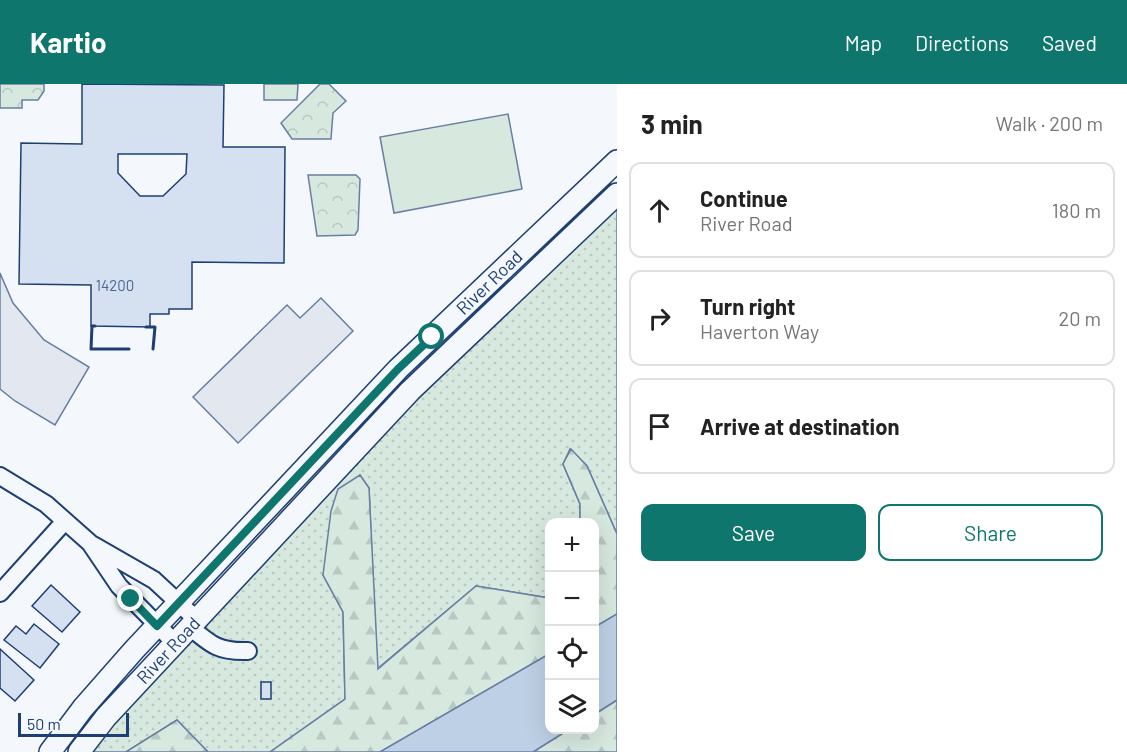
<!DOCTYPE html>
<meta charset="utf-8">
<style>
body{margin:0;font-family:Barlow,sans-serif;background:#f2f2f2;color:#222}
.controls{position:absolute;right:18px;bottom:18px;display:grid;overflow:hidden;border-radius:12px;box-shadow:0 6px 24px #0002}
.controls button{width:54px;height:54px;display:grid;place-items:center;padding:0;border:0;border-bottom:2px solid #e0e0e0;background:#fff;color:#222;font:30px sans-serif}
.scale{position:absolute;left:18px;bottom:15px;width:111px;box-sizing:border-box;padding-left:6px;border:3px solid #1d3f73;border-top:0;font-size:16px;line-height:21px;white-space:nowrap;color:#1d3f73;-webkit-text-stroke:4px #f4f7fb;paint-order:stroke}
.stop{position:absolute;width:18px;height:18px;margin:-14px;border:4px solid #0f766e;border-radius:50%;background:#fff}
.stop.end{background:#0f766e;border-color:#fff;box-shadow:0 2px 6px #0008}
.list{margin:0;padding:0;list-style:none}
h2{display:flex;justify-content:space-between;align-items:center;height:78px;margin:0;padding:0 24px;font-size:26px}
h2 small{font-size:20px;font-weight:400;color:#767676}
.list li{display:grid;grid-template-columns:39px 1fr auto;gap:18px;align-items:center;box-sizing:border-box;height:96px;margin:0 12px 12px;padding:0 12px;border:2px solid #e0e0e0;border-radius:12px}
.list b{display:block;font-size:22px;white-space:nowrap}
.list p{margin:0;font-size:20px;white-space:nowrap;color:#767676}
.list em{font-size:20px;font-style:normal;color:#767676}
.actions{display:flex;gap:12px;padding:18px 24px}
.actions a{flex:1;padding:14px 0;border:2px solid #0f766e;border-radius:12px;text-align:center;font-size:21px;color:#0f766e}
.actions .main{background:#0f766e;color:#fff}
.icon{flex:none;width:33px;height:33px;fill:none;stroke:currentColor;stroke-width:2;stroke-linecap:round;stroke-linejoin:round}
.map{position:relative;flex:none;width:617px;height:668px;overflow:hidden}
header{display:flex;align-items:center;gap:36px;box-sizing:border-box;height:84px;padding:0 30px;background:#0f766e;color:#fff}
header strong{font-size:28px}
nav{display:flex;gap:33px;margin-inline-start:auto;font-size:21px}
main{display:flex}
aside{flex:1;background:#fff}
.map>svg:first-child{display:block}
.grass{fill:url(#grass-dots);stroke:#687fa3;stroke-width:1.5}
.forest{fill:url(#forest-firs);stroke:#687fa3;stroke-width:1.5}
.park{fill:url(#park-crowns);stroke:#687fa3;stroke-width:1.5}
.pitch{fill:#d7e8df;stroke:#687fa3;stroke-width:1.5}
.parking{fill:#e3e8f0;stroke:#687fa3;stroke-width:1.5}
.water{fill:#bed0e5;stroke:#687fa3;stroke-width:1.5}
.building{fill:#d5e0f0;stroke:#1d3f73;stroke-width:1.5;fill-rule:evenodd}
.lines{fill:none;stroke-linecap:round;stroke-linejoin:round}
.minor-casing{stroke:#1d3f73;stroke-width:20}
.major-casing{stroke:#1d3f73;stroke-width:24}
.minor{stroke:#f4f7fb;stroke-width:16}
.major{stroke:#f4f7fb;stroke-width:21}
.wall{stroke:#1d3f73;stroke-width:3}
.route{stroke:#0f766e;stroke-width:8}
.labels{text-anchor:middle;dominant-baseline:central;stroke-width:4.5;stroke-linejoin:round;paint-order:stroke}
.number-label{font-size:15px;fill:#4b6792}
.street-label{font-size:18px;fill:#1d3f73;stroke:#f4f7fb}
</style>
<header>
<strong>Kartio</strong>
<nav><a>Map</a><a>Directions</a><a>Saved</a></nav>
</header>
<main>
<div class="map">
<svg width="617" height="668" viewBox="0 0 617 668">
<defs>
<pattern id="grass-dots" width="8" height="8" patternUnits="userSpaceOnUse" patternTransform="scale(1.5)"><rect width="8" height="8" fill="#d7e8df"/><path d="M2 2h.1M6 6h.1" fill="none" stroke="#b8c8c3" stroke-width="1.8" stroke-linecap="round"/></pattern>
<pattern id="forest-firs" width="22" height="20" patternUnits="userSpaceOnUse" patternTransform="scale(1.5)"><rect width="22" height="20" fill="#d7e8df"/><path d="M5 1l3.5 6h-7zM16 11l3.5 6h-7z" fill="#b8c8c3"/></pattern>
<pattern id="park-crowns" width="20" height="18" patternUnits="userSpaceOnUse" patternTransform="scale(1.5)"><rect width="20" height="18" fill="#d7e8df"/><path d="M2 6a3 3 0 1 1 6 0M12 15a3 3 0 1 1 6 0" fill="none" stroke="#b8c8c3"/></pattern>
</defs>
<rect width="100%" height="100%" fill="#f4f7fb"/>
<!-- grass -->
<path class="grass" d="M 617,108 L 617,450 L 587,382 L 570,365 L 563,380 L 580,420 L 580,438 L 550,438 L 549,514 L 476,502 L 377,585 L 369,404 L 360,391 L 323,491 L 343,528 L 345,615 L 270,668 L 208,668 L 177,636 L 126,668 L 82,668 L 147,589 Z"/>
<!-- forest -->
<path class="forest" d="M 571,365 L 587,382 L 617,450 L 617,530 L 595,543 L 594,438 L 580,438 L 580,420 L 563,380 Z
M 360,391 L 369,404 L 378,585 L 476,502 L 549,514 L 549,570 L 380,668 L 270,668 L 345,615 L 343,528 L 323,491 L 331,427 L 338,405 Z
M 617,616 L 617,668 L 533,668 L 568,646 L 594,646 L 595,630 Z
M 177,636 L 208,668 L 126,668 Z"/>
<!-- park -->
<path class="park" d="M 0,0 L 44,0 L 44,7 L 38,16 L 22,16 L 22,24 L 0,24 Z
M 320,0 L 329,0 L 346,17 L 333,29 L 331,55 L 292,55 L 281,39 Z
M 308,91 L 356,91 L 360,95 L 358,146 L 355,151 L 317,152 Z"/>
<!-- pitch -->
<path class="pitch" d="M 264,0 L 298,0 L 297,16 L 264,16 Z
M 508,30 L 522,105 L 394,129 L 380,53 Z"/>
<!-- parking -->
<path class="parking" d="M 0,189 L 13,219 L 44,256 L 89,283 L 55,341 L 15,317 L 0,305 Z
M 321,214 L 353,247 L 238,359 L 193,313 L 287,221 L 300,234 Z"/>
<!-- water -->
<path class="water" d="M 617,530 L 617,616 L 595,630 L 595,543 Z
M 549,570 L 550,646 L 568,646 L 533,668 L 380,668 Z"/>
<!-- building -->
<path class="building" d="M 82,0 L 224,1 L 223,63 L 285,63 L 284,179 L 192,178 L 192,225 L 169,225 L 169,230 L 150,230 L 150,243 L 91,242 L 91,201 L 19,200 L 21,59 L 82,60 ZM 118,70 L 187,70 L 186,90 L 163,112 L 140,112 L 118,89 Z
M 51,501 L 80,528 L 62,548 L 32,522 Z
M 34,540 L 59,560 L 40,584 L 4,556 L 16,542 L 26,550 Z
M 0,565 L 34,596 L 15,617 L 0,604 Z
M 261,598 L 271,598 L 271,615 L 261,615 Z"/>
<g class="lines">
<defs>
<path id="minor" d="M 0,392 L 46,420 L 90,459 L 119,502 L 175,559
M 93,461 L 154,496 L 196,535
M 0,509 L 65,437
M 190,543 C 211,561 219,568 248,567"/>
<path id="major" d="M 50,668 L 83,624 L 134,566 L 398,285 L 617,77
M 79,668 L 106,633 L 410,307 L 617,110"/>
</defs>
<!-- minor casing -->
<use href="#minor" class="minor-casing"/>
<!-- major casing -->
<use href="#major" class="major-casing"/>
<!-- minor -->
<use href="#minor" class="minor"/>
<!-- major -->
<use href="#major" class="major"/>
<!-- wall -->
<path class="wall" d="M 95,242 L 92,242 L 91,265 L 129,265
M 146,243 L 155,243 L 153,265"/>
</g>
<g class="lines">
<!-- route -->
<path class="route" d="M 131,515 L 157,542 L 398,285 L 432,253"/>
</g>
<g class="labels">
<!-- number labels -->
<g class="number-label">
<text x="115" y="201">14200</text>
</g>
<!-- street labels -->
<g class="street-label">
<text transform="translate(489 198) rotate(-44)">River Road</text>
<text transform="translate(168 566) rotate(-47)">River Road</text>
</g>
</g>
</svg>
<div class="controls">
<button>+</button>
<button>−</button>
<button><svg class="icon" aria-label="locate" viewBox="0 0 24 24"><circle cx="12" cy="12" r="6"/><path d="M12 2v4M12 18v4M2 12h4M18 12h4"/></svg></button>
<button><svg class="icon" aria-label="layers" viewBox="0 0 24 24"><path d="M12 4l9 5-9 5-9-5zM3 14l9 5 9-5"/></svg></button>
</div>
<div class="scale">50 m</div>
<div class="stop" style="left:432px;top:253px"></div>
<div class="stop end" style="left:131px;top:515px"></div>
</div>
<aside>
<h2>3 min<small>Walk · 200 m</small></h2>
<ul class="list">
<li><svg class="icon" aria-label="ahead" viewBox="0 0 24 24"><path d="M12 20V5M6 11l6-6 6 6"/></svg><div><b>Continue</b><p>River Road</p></div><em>180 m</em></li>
<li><svg class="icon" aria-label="right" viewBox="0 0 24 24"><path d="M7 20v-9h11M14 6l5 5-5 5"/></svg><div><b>Turn right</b><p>Haverton Way</p></div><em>20 m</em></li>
<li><svg class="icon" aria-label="arrive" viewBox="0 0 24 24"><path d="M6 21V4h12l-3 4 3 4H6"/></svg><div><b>Arrive at destination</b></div></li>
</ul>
<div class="actions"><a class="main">Save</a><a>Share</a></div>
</aside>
</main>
